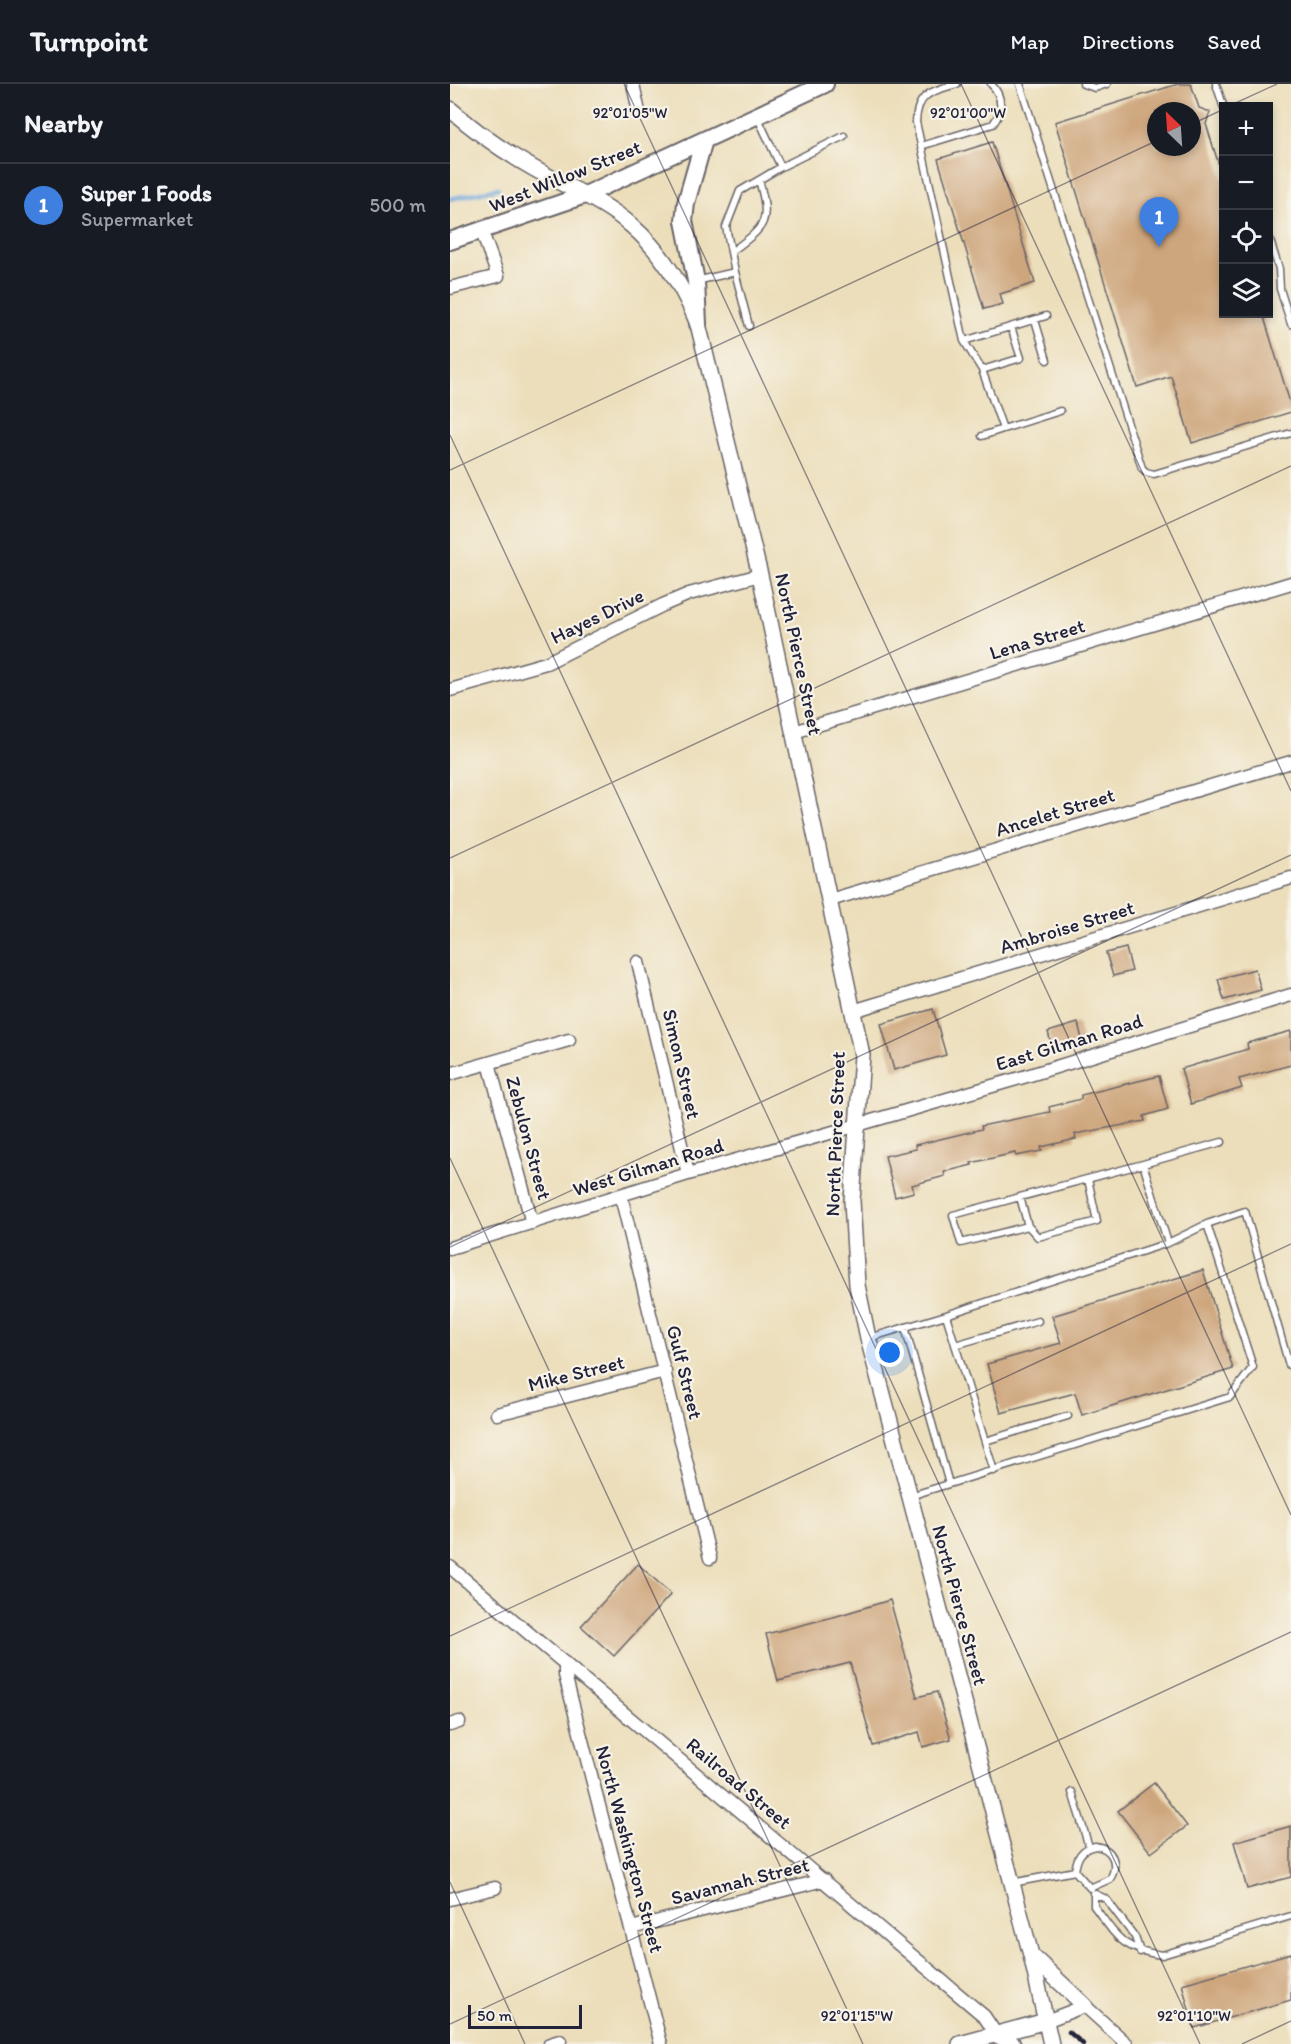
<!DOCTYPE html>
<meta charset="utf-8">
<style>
body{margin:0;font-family:Itim,sans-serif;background:#242831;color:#f1f3f6}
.controls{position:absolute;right:18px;top:18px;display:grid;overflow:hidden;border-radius:0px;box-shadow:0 3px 9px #0003}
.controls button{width:54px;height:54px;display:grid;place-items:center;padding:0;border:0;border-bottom:2px solid #363941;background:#171b24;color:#f1f3f6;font:30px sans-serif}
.compass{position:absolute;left:697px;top:18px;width:54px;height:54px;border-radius:50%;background:#171b24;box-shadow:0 3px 9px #0003;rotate:335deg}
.scale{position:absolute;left:18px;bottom:15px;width:114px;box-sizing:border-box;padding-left:6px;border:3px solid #22223b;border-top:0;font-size:16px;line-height:21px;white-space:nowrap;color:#22223b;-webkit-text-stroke:4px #f7f3e8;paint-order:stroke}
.you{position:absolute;left:440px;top:1269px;width:21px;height:21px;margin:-15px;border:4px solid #fff;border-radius:50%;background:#1a73e8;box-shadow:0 0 0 9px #1a73e833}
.badge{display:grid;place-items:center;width:39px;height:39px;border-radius:50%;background:#7c3aed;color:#fff;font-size:20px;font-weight:700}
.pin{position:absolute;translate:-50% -50px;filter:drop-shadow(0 2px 3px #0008)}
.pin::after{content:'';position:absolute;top:32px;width:21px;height:18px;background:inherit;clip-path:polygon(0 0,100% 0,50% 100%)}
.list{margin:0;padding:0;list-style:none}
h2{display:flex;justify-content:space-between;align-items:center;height:78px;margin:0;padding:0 24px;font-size:26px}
h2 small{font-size:20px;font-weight:400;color:#9ea1a6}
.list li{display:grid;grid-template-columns:39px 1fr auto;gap:18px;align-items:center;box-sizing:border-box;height:84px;padding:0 24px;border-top:2px solid #363941}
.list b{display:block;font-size:22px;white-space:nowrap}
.list p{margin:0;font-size:20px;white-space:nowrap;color:#9ea1a6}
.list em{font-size:20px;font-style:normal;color:#9ea1a6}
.icon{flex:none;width:33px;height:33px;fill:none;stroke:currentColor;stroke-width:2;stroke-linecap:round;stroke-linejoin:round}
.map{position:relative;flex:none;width:841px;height:1960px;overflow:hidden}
header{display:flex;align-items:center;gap:36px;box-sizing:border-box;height:84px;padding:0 30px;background:#171b24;border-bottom:2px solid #363941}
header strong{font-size:28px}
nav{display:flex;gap:33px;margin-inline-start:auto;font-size:21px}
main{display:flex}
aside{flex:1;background:#171b24}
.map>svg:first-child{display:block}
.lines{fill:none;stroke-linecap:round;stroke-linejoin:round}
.stream{stroke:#6ca6db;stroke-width:4.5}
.building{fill:#cea67d;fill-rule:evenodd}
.service-casing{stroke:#696467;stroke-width:9}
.minor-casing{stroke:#696467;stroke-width:15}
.tertiary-casing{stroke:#696467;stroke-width:18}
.secondary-casing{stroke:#696467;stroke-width:20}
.service{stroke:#fff;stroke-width:6}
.minor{stroke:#fff;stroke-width:12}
.tertiary{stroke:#fff;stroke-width:15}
.secondary{stroke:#fff;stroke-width:16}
.rail{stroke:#22223b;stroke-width:4.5}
.ticks{fill:none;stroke:#22223b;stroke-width:1.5;stroke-opacity:0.45}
.labels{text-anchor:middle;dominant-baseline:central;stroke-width:4.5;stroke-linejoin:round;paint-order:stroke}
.street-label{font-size:20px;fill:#22223b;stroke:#f7f3e8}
.ticks-label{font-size:15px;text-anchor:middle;fill:#22223b;stroke:#f7f3e8;stroke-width:4.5;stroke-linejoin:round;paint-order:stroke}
</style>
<header>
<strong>Turnpoint</strong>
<nav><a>Map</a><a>Directions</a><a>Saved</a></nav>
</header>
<main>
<aside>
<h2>Nearby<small></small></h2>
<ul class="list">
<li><span class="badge" style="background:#3f7fe0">1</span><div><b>Super 1 Foods</b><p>Supermarket</p></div><em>500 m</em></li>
</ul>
</aside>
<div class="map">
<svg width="841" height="1960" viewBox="0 0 841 1960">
<rect width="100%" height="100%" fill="#f7f3e8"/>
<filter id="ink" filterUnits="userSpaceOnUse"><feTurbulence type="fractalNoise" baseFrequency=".0167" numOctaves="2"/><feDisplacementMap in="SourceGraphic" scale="12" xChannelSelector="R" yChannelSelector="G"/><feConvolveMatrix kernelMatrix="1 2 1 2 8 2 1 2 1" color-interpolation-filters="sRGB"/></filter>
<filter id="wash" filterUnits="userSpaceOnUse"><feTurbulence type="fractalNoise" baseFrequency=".008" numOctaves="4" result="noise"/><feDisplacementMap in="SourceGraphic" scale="24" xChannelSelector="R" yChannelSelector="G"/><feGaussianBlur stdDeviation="1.35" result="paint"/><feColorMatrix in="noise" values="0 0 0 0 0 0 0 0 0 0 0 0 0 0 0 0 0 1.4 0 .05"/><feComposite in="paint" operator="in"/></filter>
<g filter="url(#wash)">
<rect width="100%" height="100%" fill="#ecdeba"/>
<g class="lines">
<!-- stream -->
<path class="stream" d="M 0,115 L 48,104"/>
</g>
<g id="blocks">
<!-- building -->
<path class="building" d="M 728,0 L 741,0 L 749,24 L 760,28 L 756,40 L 774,97 L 774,230 L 813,230 L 841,322 L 841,328 L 742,359 L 721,292 L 687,303 L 605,38 ZM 706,27 L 742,27 L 742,63 L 706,63 Z
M 542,58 L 585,199 L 550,210 L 553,220 L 534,225 L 488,75 Z
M 676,864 L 682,887 L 663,892 L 656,869 Z
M 805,885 L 811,906 L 774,916 L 768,895 Z
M 483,925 L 496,971 L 444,986 L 431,940 Z
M 628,939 L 633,959 L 603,967 L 598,948 Z
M 841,947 L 841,981 L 789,995 L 792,1004 L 741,1020 L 731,985 L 798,965 L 797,959 Z
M 709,992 L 718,1025 L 694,1032 L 695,1037 L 625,1050 L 626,1055 L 591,1063 L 592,1067 L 566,1072 L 565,1069 L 521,1079 L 522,1081 L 494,1088 L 495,1092 L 462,1101 L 464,1108 L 445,1113 L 435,1072 L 466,1065 L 465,1061 L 532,1045 L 531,1042 L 600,1028 L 599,1023 L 631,1015 L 631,1011 Z
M 753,1186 L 783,1285 L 632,1331 L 625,1309 L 551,1329 L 537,1280 L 611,1259 L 602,1232 Z
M 188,1480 L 221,1510 L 164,1572 L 131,1542 Z
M 440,1516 L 467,1613 L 487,1608 L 501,1655 L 473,1663 L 469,1648 L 423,1662 L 400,1579 L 328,1597 L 316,1550 L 387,1532 Z
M 704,1699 L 737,1742 L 701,1769 L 668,1727 Z
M 841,1742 L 841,1793 L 797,1805 L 784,1758 Z
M 841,1869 L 841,1916 L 744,1944 L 732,1900 Z"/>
</g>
</g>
<g filter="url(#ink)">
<use href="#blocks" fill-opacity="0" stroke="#696467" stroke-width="1.5"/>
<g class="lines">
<defs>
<path id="service" d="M 507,0 C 482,7 467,9 466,38 L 514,257 L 596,232
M 570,0 L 692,384 L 696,388 L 704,390 L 841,349
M 633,0 L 645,4 L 657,0
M 766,0 L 774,24
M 307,32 L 331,83
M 471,62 L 543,40 C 553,27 553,12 541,0
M 818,150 L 829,185 L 830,205 L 841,240
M 281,168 C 316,142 321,139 309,96
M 285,188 L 299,242
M 246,197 L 285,188 L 276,143 L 290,107 L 331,83 L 394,52
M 585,236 L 597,276
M 514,257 L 532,286 L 553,345 L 532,352
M 532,286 L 571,274 L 561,243
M 553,345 L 610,327
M 693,1080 L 772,1058
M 570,1113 L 578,1142 L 511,1159 L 503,1131 L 693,1080 L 718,1159
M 757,1140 L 795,1127 L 839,1281
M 578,1142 L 588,1153 L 647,1137 L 638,1095
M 496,1231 L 544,1387
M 455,1243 L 499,1400
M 419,1254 L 496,1231 L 718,1159 L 757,1140 L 803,1283 L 780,1313 L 460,1412
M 505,1261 L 588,1237
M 535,1357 L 618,1332
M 622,1708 L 639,1763
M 645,1762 C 663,1764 669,1780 660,1795 L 640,1804 L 625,1787 C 627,1773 631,1765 645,1762 Z
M 562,1799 L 625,1787
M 643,1809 L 656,1815 L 685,1853 L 690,1868
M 644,1810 L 644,1822 C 667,1853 671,1865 712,1871 L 841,1832"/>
<path id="minor" d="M 183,0 L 189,28
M 0,204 L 48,192 L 32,148
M 0,606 L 96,579 L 213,521 L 239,510 L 310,491
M 344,648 L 841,499
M 380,816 L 841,678
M 188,878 L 238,1090
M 403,927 L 841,794
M 39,979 L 82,1139
M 0,990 L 119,956
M 171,1112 L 260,1474
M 0,1164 L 238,1090 L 570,994 L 841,911
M 47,1330 L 215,1287
M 0,1483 L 534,1932 L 546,1950
M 115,1579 L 115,1591 L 211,1960
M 0,1641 L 9,1638
M 0,1815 L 45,1804
M 181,1844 L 374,1796
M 596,1937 L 635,1922 L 677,1960
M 100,1960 L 110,1957"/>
<path id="tertiary" d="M 0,25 C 26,48 53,67 83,84 C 116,103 153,116 182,142 C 213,169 233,203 248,240 L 310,491 L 412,971 L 402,1117 L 407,1201 L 418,1254 L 581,1871 L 601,1960
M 581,1871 L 635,1922
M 546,1950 L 563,1960
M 510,1960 L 596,1937"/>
<path id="secondary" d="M 0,157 L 135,111 L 375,0
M 248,240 L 246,197 L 234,137 L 236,119 L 254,56"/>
</defs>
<!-- service casing -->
<use href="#service" class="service-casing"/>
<!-- minor casing -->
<use href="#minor" class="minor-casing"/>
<!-- tertiary casing -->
<use href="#tertiary" class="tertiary-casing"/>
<!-- secondary casing -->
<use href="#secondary" class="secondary-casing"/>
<!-- service -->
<use href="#service" class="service"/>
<!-- minor -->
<use href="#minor" class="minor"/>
<!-- tertiary -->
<use href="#tertiary" class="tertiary"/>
<!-- secondary -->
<use href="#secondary" class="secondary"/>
<!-- rail -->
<path class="rail" d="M 619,1948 L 633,1960"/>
</g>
</g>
<!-- ticks -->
<path class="ticks" d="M 174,0 L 841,1431M 511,0 L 841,707M 779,22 L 827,0M 742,40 L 774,25M 0,351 L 750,1960M 0,386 L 706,57M 0,774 L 841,382M 0,1074 L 413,1960M 0,1163 L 841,771M 0,1552 L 841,1160M 0,1798 L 75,1960M 0,1940 L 841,1548M 792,1960 L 841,1937"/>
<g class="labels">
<!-- street labels -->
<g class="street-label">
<text transform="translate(115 92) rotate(-22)">West Willow Street</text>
<text transform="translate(147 532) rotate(-26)">Hayes Drive</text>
<text transform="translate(587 555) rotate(-17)">Lena Street</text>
<text transform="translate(349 570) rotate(78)">North Pierce Street</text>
<text transform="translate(605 728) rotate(-17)">Ancelet Street</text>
<text transform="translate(617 843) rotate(-17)">Ambroise Street</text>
<text transform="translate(619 958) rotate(-17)">East Gilman Road</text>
<text transform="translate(232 980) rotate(77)">Simon Street</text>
<text transform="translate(385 1050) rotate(-88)">North Pierce Street</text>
<text transform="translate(79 1054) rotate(75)">Zebulon Street</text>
<text transform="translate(198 1083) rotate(-17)">West Gilman Road</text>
<text transform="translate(235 1288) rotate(76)">Gulf Street</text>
<text transform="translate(126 1289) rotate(-14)">Mike Street</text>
<text transform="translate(510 1521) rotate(75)">North Pierce Street</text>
<text transform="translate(289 1699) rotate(40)">Railroad Street</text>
<text transform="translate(180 1765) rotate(75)">North Washington Street</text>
<text transform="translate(290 1797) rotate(-14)">Savannah Street</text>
</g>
</g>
<g class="ticks-label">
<text x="180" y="34">92°01'05"W</text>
<text x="518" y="34">92°01'00"W</text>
<text x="407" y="1937">92°01'15"W</text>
<text x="744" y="1937">92°01'10"W</text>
</g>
</svg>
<div class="controls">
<button>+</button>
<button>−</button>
<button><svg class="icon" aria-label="locate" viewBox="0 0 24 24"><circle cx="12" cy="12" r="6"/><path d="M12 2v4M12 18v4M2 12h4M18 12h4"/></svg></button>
<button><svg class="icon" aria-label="layers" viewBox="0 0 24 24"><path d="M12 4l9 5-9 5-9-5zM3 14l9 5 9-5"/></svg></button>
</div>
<svg class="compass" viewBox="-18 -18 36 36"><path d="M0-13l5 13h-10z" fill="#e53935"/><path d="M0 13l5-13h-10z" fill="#9ea1a6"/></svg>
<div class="scale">50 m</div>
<div class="you"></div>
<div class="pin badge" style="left:709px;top:163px;background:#3f7fe0">1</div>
</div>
</main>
